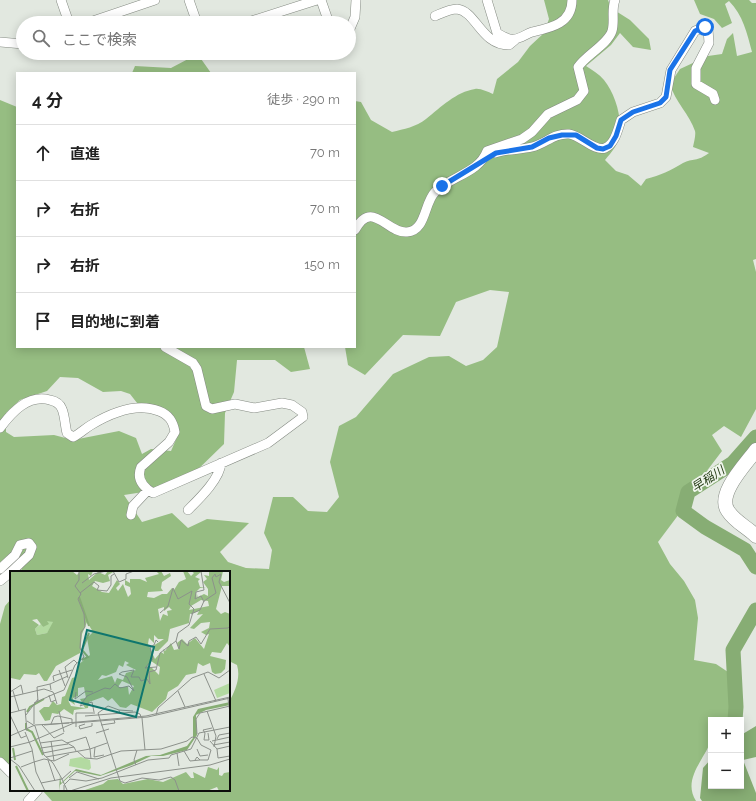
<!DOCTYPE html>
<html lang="ja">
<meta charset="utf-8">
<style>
body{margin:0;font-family:Raleway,"Noto Sans JP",sans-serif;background:#f6f6f6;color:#222}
.controls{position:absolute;right:12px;bottom:12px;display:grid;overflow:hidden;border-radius:0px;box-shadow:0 2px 10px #0003}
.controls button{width:36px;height:36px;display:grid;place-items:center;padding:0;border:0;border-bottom:1px solid #e0e0e0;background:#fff;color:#222;font:20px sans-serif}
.stop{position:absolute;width:12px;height:12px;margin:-9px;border:3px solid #1a73e8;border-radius:50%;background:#fff}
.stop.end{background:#1a73e8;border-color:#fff;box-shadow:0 1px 4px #0008}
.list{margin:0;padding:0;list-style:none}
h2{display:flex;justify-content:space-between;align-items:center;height:52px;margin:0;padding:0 16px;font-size:17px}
h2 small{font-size:13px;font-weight:400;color:#767676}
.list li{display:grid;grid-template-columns:26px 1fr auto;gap:12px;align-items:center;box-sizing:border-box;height:56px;padding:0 16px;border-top:1px solid #e0e0e0}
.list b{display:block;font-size:15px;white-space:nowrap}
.list em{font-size:13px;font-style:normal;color:#767676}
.icon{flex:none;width:22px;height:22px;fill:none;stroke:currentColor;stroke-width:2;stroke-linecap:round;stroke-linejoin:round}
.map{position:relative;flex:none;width:756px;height:801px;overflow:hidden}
.search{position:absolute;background:#fff;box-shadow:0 2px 10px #0003;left:16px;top:16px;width:340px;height:44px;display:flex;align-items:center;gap:10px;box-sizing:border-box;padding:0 14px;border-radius:22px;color:#767676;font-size:15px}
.panel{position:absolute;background:#fff;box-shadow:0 2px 10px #0003;left:16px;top:72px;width:340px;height:276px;border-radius:0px}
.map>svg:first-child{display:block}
.forest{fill:#96bd82;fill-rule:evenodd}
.water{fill:#87ad74}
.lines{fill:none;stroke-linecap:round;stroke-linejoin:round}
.river{stroke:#87ad74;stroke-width:15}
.minor-casing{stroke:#858b83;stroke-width:10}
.primary-casing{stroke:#858b83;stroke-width:15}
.minor{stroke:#fff;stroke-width:9}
.primary{stroke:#fff;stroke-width:14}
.route{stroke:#1a73e8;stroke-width:5}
.labels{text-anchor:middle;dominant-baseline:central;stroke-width:3.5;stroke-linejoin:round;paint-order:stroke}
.water-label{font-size:12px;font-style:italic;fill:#1d360d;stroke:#f0f6ed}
.inset-river{fill:none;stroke:#87ad74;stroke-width:2}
.inset-road{fill:none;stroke:#8c918b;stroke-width:1}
.view{fill:#0f766e;fill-opacity:0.15;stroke:#0f766e;stroke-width:2}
.inset-edge{fill:none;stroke:#0c0e0b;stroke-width:2}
</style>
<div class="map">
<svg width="756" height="801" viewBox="0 0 756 801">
<rect width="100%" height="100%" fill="#e2e8e0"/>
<!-- forest -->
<path class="forest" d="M 544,0 L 608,0 L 611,8 L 630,20 L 649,39 L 651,50 L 633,47 L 620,33 L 611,45 L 586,66 C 592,70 599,74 604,80 C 617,96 626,128 615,147 C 612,152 608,156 605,160 L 616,171 L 628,175 L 641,186 L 646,179 C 661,175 670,171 683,163 C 693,158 697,162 709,153 L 693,147 C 694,142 696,135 695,131 C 690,115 675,102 670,84 L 680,69 L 708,56 L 722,54 L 727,39 L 733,33 L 737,56 L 752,52 C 747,33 743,15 729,1 L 725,4 L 732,23 L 722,28 L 714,19 L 700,14 L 694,0 L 749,0 L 752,3 L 756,3 L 756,259 L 753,260 L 756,272 L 756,409 L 741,437 L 724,426 L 712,435 L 722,451 L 706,472 L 697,490 L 658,542 L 670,564 L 684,581 L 695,600 L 698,618 L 694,660 L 716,664 L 728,672 L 729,690 L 739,711 L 735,720 L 711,720 C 711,726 712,733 711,739 C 708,756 681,778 696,801 L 52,801 L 42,790 L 229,790 L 229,702 C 235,691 241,678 237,665 L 229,661 L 229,572 L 21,572 L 22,567 L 14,562 L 0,571 L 0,100 L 17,107 L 17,347 L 304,347 L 310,369 L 291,372 L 275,360 L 237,360 L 234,392 L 225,413 L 224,444 L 187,480 L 163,489 L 124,495 L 142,522 L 172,513 L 188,528 L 207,519 L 249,523 L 220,552 L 228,562 L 246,568 L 269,569 L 272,550 L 264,533 L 273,497 L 293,497 L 308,511 L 327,512 L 339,497 L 330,462 L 339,426 L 356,417 L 393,374 L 429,357 L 449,356 L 466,366 L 483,360 L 497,347 L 509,292 L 490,290 L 456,302 L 440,336 L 403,335 L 365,375 L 348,365 L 345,347 L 355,347 L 355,101 L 361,102 L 371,120 L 392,132 C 404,129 416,127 426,119 C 441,107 456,92 475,89 C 480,88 488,92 493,94 L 497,79 L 518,62 L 530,46 L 544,33 L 549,19 ZM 60,377 L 78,378 L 103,392 L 121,391 L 130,394 L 141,408 L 166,419 L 178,435 L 171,451 L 151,449 L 142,454 L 136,438 L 119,431 L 73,440 L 54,435 L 14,437 L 6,432 L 6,413 L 20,400 L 47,391 Z
M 199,56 L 211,73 L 132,73 L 135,66 L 171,68 L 190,58 Z
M 11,589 L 11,772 L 0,758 L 0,624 L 5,606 L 11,599 Z"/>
<!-- water -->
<path class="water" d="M 756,726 L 756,757 L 743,760 L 756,793 L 756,801 L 702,801 L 700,798 L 703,768 L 711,759 L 711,786 L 741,786 L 741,735 Z"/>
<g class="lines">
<!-- river -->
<path class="river" d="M 756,437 L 733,463 L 688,492 L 683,511 L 705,527 L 745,550 L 756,567
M 735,720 L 736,707 L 733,650 L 756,610"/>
<defs>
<path id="minor" d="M 61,0 L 69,23
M 189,0 L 197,23
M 321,0 L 329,23
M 487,0 L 497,33 C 502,36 508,40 514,39 C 520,39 526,34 532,32 C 550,28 572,24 572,0
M 435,16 C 442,13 450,9 457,9 C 476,11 481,45 509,45 L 515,40
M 87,23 L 155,0
M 163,23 L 177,23
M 245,23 L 317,0
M 349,31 L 355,17 L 356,0
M 0,42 L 23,44
M 289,53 L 295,55 L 307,53
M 495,153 C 507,149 520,150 532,147 C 545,144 554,133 569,134 C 580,135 595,152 605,148 C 615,144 618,129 621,120 L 633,112 L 660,103 L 666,97 L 671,70 L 695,31 L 705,27 L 708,29 L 709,43 L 696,68 L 696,84 L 713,94 L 715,100
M 355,230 C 372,198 387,234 407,232 C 426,231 424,203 435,192 C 451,176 479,173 487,151 L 522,139 L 532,132 L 548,114 L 577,100 L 584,91 L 578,67 C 586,55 608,44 612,31 C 615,21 611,10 615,0
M 0,428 C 12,412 28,394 50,400 C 55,401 60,404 62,409 C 65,416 65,426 67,433 L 73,437 C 80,434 84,429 91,425 C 111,413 136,402 159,411 C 169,415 173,421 175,432 L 169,442 L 141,467 C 136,479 143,487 153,493 L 268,443 L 303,417 L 302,412 L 292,405 L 282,403 L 254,408 L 235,404 L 212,409 L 206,406 L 197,369 L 193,363 L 165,347
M 188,510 C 199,499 220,479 221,463
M 131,515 L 133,506 L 148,490
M 0,569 L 15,555 L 20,545 L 29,543 L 32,547 L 29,555 L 11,572
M 0,581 L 11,572
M 0,762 L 11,773
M 28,801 L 38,790"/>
<path id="primary" d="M 756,450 C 746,464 716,494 728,511 C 735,522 747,527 756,536"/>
</defs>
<!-- minor casing -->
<use href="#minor" class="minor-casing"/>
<!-- primary casing -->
<use href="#primary" class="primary-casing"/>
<!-- minor -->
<use href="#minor" class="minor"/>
<!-- primary -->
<use href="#primary" class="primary"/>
</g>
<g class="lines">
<!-- route -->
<path class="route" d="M 442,186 L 496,153 L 532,147 L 549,138 L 562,135 L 576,135 L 597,148 L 603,149 L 610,146 L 616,136 L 621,120 L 633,112 L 660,103 L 666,97 L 670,70 L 695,31 L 705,27"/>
</g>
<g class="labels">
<!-- water labels -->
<g class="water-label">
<text transform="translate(708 479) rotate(-33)">早稲川</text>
</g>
</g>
<!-- overview -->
<g transform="translate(10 571)">
<rect width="220" height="220" fill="#e2e8e0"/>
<path d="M 40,49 L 44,52 L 37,62 L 27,64 L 25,58 L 31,53 L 33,56 L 36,50 ZM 220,112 L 220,122 L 207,127 L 204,119 ZM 71,186 L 80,189 L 81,197 L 79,199 L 59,195 L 60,188 Z" fill="#b3daa1"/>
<path d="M 0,0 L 62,0 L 67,4 L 70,0 L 83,0 L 81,5 L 78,3 L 79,9 L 88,1 L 86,0 L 95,4 L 98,0 L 105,0 L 98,4 L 100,10 L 93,12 L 85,10 L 82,15 L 92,21 L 99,22 L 107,9 L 110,13 L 106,17 L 108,20 L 113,13 L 118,26 L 121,23 L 120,16 L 115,14 L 115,9 L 120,12 L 120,8 L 130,8 L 137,11 L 135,7 L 149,3 L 146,0 L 151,0 L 154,5 L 160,2 L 161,5 L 152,11 L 151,17 L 153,20 L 138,21 L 137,26 L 144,27 L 152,23 L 157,23 L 162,17 L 164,19 L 169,11 L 176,8 L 173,0 L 177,0 L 181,5 L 184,2 L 181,0 L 188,0 L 191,1 L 185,6 L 190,8 L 188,10 L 190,16 L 196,17 L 190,17 L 186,21 L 187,28 L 188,23 L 188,26 L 194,23 L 198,25 L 198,18 L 193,11 L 197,8 L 194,4 L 199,5 L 199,0 L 213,0 L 211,9 L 214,11 L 220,9 L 220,15 L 212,15 L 206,38 L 211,43 L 215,41 L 220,43 L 220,76 L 217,72 L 211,82 L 202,81 L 200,85 L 216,89 L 215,98 L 211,102 L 205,103 L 202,101 L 200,92 L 193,95 L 188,92 L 186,102 L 176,104 L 168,115 L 158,121 L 156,128 L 142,141 L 121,133 L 116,137 L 110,136 L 102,127 L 98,130 L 93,126 L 79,131 L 78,137 L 64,139 L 63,144 L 54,138 L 48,143 L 42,142 L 40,149 L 35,150 L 29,140 L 34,136 L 39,136 L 43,130 L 47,134 L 51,133 L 52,126 L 55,125 L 62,107 L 66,106 L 68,94 L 80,84 L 77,67 L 83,61 L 77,51 L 72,63 L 70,82 L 46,95 L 37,110 L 34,110 L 29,102 L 26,104 L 14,103 L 10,109 L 1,107 L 0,109 ZM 191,29 L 198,30 L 199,35 L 179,39 L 181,35 ZM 154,36 L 154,40 L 159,36 L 162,39 L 157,40 L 158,45 L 153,43 L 150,50 L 148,38 ZM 189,40 L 187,44 L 193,43 L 180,57 L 184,58 L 191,52 L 200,51 L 199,57 L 191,61 L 196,64 L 199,63 L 194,78 L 185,67 L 177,73 L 172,68 L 167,72 L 170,81 L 169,78 L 164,79 L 161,72 L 155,80 L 153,78 L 154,83 L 151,81 L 145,88 L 138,73 L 139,67 L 144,72 L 144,64 L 148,68 L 154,68 L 143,75 L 145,80 L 148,80 L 158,70 L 160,58 L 179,52 L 180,43 ZM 27,48 L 33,56 L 39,53 L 37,50 L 43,51 L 37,62 L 27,64 L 25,58 L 29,54 L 22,49 ZM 115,90 L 119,92 L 116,94 L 126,99 L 116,102 L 113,109 L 107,107 L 105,112 L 102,105 L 88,109 L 92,104 L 96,105 L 106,101 L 109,94 L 113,96 ZM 141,90 L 150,96 L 149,104 L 141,96 L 137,95 ZM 112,110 L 124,115 L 119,124 L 118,116 L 108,116 ZM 74,116 L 76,127 L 70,128 L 75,137 L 61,135 L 58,129 L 65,134 L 62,125 L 63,127 L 68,125 L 68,117 ZM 198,196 L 207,199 L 209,196 L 209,204 L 212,205 L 214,202 L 220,201 L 220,220 L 209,220 L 207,216 L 197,220 L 72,220 L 93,213 L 98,209 L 108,208 L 113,213 L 138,208 L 153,211 L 176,201 L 181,207 L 184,207 L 183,201 L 195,207 Z" fill="#96bd82" fill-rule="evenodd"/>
<path d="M 220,131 L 220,134 L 196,139 L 186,144 L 187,164 L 177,179 L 153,185 L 141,185 L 122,194 L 90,205 L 65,200 L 50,214 L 49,220 L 50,204 L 51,212 L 66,198 L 91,204 L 136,185 L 150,184 L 177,175 L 183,167 L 183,146 L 188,138 Z" fill="#87ad74"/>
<path class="inset-river" d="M 69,26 L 79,55M 72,89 L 78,86 L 72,79 L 79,62M 17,141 L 20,136 L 34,128M 16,152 L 16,158 L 22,161 L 33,184M 3,177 L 5,189M 6,195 L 18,220"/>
<path class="inset-road" d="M 103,0 L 109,11 L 116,8 L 116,3 L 124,0M 191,0 L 194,19 L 186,21 L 185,28 L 191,25 L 194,31M 72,12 L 84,3 L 96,0M 70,22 L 84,11 L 89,15 L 87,19 L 97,20 L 101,14 L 101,5 L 104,3M 150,42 L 158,35 L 163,17 L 168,28 L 182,20 L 179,33 L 184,38 L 179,54 L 168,62 L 166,70 L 169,78 L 171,69 L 178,75 L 179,70 L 186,66 L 191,73 L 200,58 L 218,57 L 220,55M 181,43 L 190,39 L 194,30 L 206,22 L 202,7 L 205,3 L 206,6 L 211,3 L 209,11 L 220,32M 146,96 L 135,97 L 143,88 L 140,76 L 144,74 L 146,69 L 148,71M 49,99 L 55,115M 194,103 L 206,130M 58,107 L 55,96 L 64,89 L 67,92M 44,110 L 43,105 L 62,99M 40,113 L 58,105M 3,120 L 9,140M 168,120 L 175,136M 0,121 L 11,114 L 13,123M 66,121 L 65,128 L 76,120 L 83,121M 39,124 L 41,131 L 46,129M 0,126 L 34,118 L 43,121 L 44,123 L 24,132M 218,128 L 220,142M 28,131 L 27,116 L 40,113 L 41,119M 47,133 L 44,123 L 54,119 L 65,94 L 74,86 L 70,77 L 71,61 L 75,56 L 74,43 L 68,28 L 71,23 L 65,15 L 69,9 L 69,0M 98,135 L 109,139 L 110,143M 15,138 L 17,160M 109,139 L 123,140M 49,140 L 54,161M 197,140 L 206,165 L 204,176M 84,141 L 82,131 L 70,135 L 77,125 L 95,117 L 100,118 L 105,113 L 110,117 L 119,115 L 124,120 L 117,106 L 109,103 L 112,101 L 124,99 L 121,106 L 129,106 L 131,110 L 137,108 L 140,113 L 139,101 L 146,99 L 150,82 L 166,70M 0,142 L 16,138M 88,142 L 110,210 L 115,212 L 132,207 L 149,209 L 161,206 L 165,209 L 169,220M 88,142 L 98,135M 0,144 L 11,167 L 16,165M 16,144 L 28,128M 146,144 L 148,137 L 182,107 L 198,101 L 209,107 L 220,99M 75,145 L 125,141 L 130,143 L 131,146M 132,147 L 135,179M 17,150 L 25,155 L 34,184 L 43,192 L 52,208M 24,153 L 24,133M 41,153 L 44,146 L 48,145 L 62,148 L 62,152M 75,153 L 69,155 L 70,158 L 82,155 L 82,152M 32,154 L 44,167 L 54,162M 34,154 L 136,145 L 220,126M 91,154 L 105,152 L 104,149M 66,156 L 66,142 L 85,142M 15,161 L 22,178 L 26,201 L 35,220M 86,162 L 99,158M 195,162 L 194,169 L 199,169 L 198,162M 195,162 L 193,159 L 202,157M 187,163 L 186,148 L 190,142 L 220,135M 0,165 L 25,154 L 59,152M 207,168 L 209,164 L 220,162M 41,170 L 44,190M 200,170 L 207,178 L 208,187 L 220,185M 202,170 L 220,166M 30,172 L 52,169 L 64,176 L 66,180M 57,172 L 76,166 L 80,178M 203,174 L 220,171M 0,176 L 20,171 L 64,152 L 138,146 L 220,127M 85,176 L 84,186 L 94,184M 31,177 L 58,173M 80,178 L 97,172M 187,178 L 190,185 L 198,184M 207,178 L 220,175M 67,180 L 75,187 L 87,188 L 111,180 L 151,178 L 177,170 L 182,166 L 187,167 L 191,174 L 201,179 L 198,189 L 190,189 L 187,186 L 185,189M 174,180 L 180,190 L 190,189M 33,182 L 64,176M 167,182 L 169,195M 36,186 L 80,178 L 81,188M 0,187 L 22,180M 0,188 L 9,195 L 25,220M 38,189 L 45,210M 24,191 L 34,188 L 44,190 L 59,183M 126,194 L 124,189 L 127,179M 11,196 L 24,191M 59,207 L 67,201 L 89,208M 52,208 L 61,200M 31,212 L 52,208 L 57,219M 54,220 L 54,214 L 60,208 L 76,210 L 92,207 L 138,189 L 159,187 L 161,184 L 181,178 L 189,162 L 220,156M 60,220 L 101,207 L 200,194 L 220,188"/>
<path class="view" d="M 77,59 L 144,76 L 126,146 L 60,129 Z"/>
<rect width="220" height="220" class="inset-edge"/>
</g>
</svg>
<div class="controls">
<button>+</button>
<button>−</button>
</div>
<div class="stop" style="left:705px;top:27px"></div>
<div class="stop end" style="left:442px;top:186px"></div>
<div class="search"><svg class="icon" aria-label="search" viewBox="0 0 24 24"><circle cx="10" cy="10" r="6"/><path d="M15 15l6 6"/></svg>ここで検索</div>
<section class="panel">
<h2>4 分<small>徒歩 · 290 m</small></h2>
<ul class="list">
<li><svg class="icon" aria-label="ahead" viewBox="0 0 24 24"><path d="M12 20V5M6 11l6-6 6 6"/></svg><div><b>直進</b></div><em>70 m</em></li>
<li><svg class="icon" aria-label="right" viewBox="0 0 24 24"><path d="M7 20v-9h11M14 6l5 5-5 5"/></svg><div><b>右折</b></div><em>70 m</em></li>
<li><svg class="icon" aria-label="right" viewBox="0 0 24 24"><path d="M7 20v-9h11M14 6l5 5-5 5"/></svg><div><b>右折</b></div><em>150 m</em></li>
<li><svg class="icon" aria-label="arrive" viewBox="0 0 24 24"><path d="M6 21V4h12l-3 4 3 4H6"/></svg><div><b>目的地に到着</b></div></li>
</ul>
</section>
</div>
